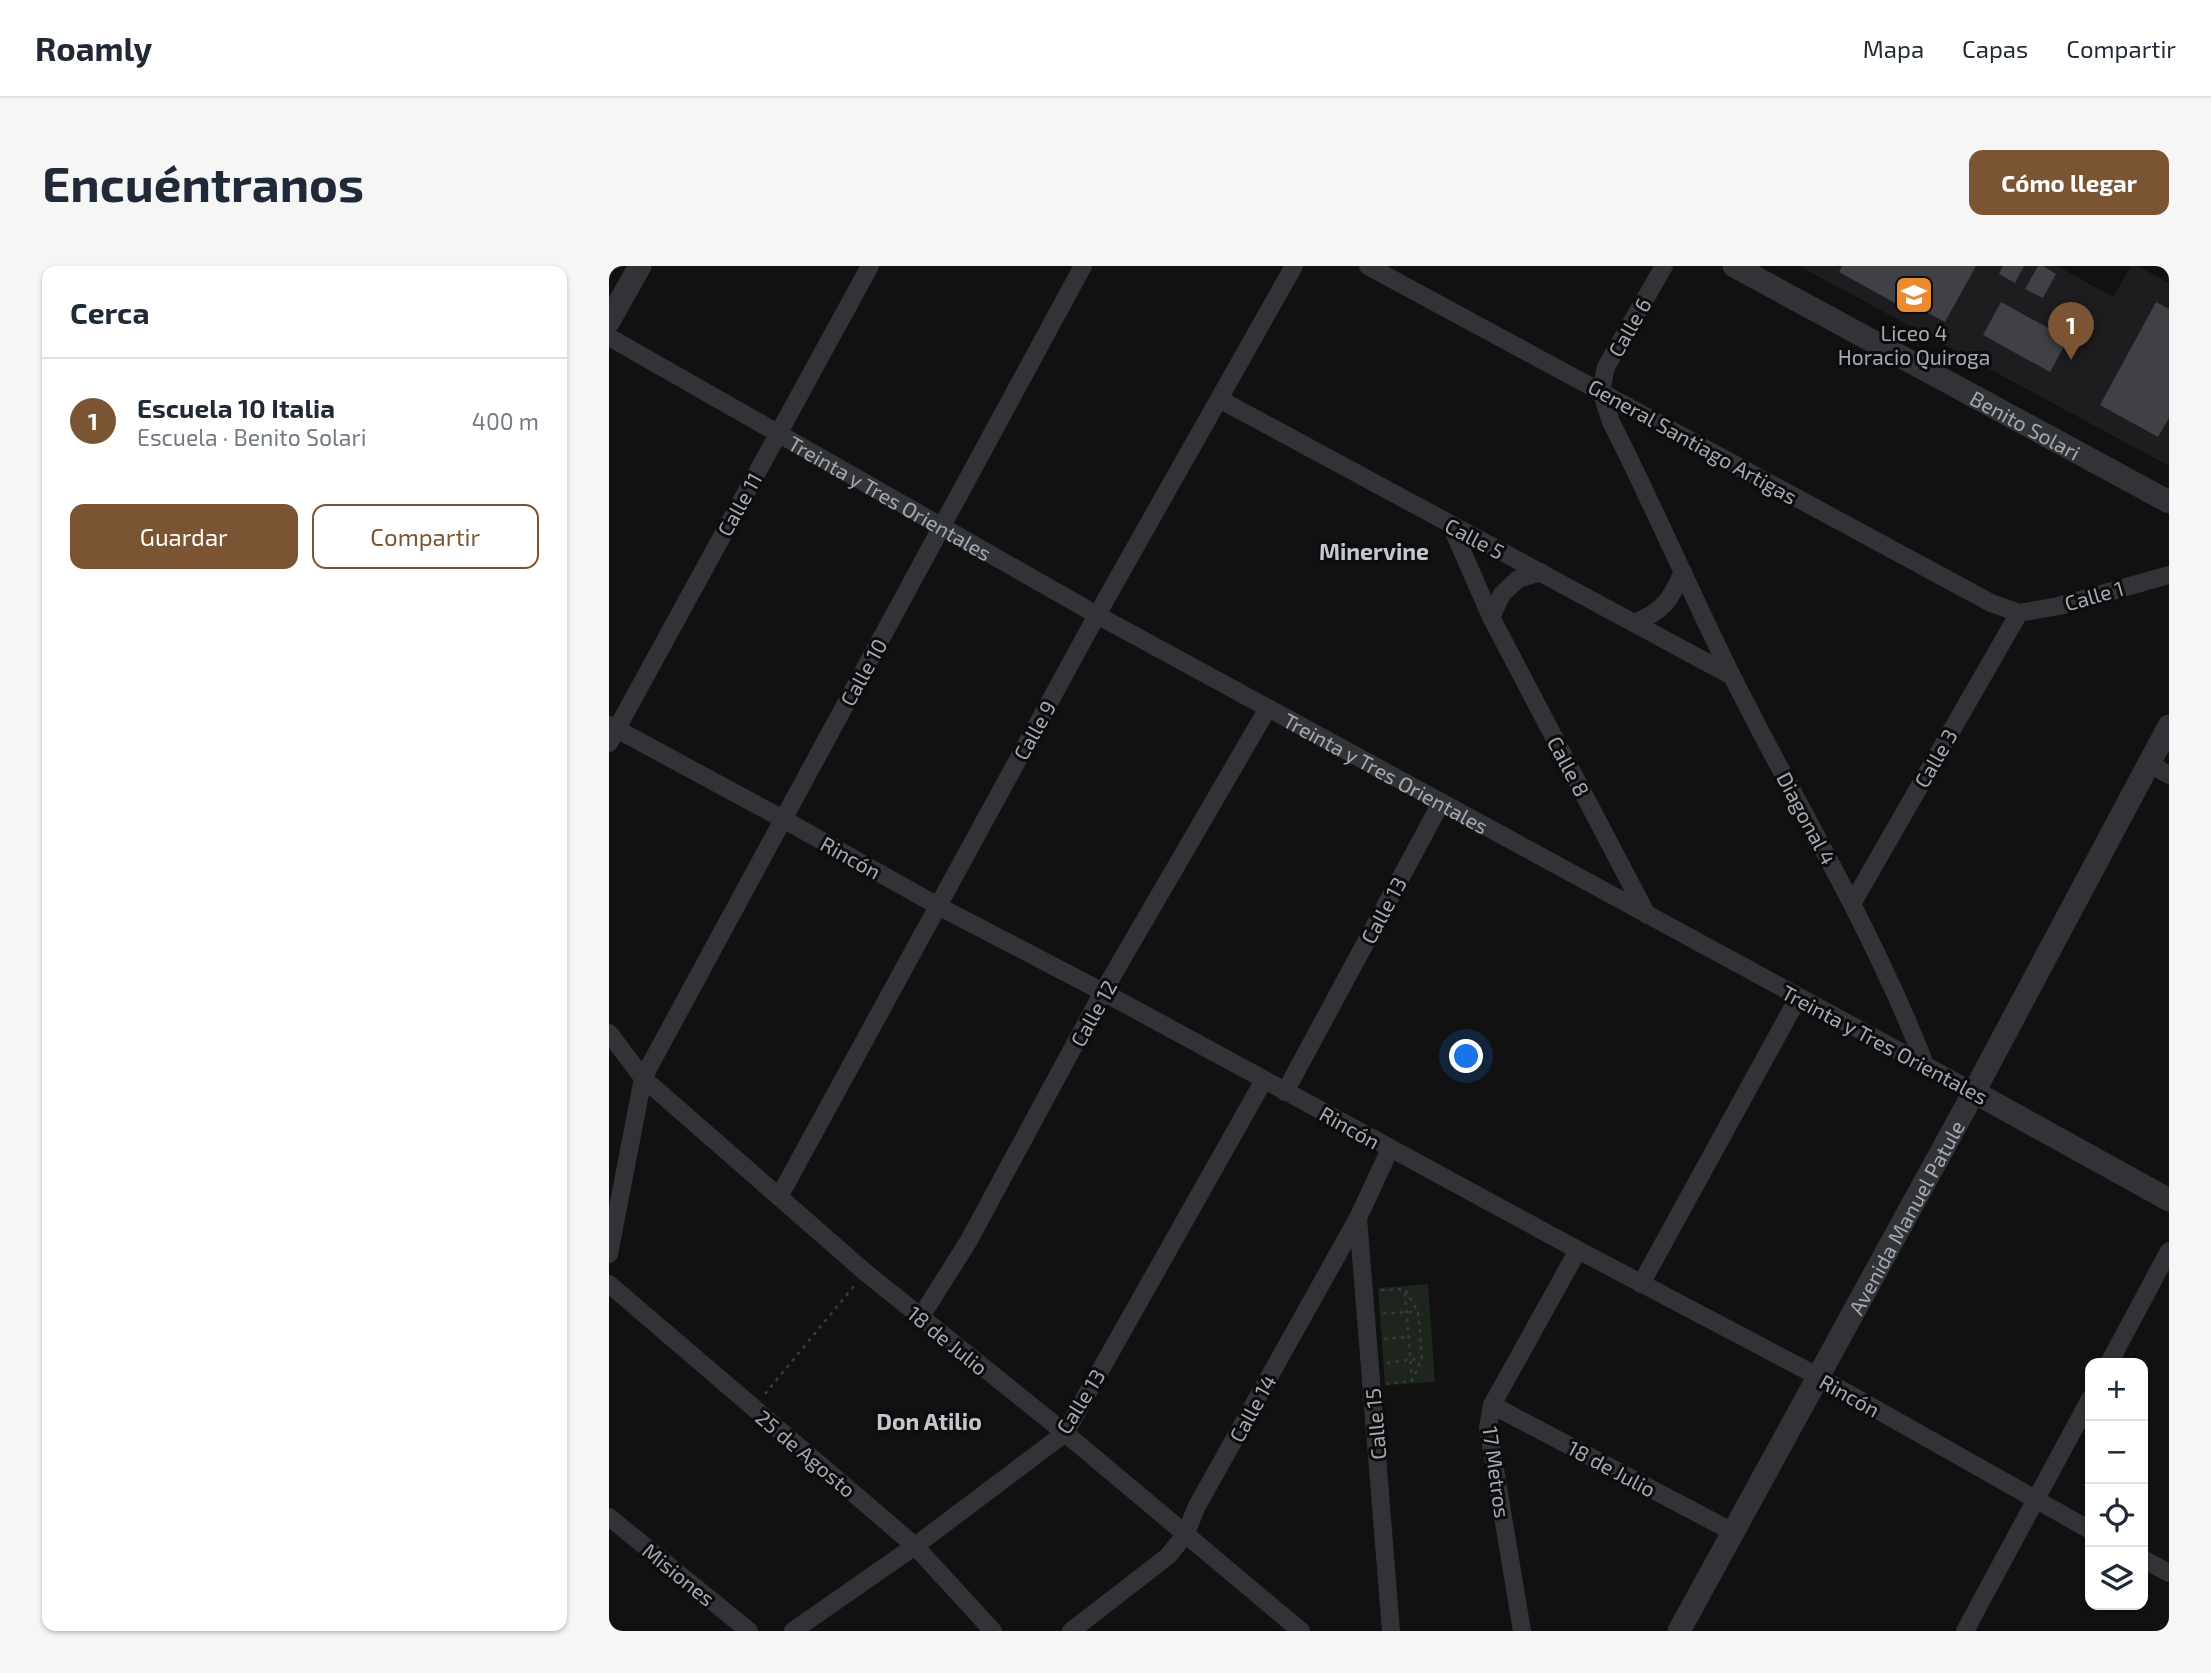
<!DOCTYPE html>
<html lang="es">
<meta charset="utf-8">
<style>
body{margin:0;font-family:"Exo 2",sans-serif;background:#f6f6f7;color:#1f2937}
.controls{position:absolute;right:21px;bottom:21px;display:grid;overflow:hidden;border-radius:14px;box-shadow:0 2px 5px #0004}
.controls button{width:63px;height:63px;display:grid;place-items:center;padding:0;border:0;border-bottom:2px solid #e0e1e3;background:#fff;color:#1f2937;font:35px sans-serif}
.you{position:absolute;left:858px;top:791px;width:24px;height:24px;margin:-18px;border:5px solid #fff;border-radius:50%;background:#1a73e8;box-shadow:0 0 0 10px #1a73e833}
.badge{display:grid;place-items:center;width:46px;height:46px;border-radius:50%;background:#7b5533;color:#fff;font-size:23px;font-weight:700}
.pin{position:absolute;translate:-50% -58px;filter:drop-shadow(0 2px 4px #0008)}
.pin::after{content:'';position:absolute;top:37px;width:24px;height:21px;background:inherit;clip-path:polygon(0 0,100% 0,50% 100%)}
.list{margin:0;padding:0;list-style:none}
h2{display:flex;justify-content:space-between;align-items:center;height:91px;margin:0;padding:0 28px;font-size:30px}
h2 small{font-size:23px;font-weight:400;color:#747a83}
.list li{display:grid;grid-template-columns:46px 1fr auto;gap:21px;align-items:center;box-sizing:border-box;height:126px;padding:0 28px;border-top:2px solid #e0e1e3}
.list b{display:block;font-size:26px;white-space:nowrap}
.list p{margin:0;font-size:23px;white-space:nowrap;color:#747a83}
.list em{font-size:23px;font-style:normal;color:#747a83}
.actions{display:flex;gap:14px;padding:21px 28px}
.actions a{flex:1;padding:16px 0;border:2px solid #7b5533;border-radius:14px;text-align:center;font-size:24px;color:#7b5533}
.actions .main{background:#7b5533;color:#fff}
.icon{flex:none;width:38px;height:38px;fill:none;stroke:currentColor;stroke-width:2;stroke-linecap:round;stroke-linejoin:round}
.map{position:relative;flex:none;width:1560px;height:1365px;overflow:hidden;border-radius:14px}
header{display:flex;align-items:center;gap:42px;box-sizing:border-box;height:98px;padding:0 35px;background:#fff;border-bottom:2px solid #e0e1e3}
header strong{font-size:33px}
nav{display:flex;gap:38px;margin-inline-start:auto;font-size:24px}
.intro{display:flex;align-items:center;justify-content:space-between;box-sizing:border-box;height:168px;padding:0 42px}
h1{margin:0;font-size:49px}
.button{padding:18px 32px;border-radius:14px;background:#7b5533;color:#fff;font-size:24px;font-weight:700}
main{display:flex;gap:42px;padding:0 42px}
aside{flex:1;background:#fff;border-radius:14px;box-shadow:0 2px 5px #0004}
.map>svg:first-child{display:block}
.built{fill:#1d1d1f}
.green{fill:#1d251d}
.building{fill:#404145}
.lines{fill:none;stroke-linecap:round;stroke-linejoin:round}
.path{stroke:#383b3e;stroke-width:2.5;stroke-dasharray:3.5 5;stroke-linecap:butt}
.minor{stroke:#323337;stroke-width:18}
.tertiary{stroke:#323337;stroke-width:23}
.labels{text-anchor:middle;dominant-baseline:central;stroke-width:6;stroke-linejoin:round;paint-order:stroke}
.street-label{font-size:21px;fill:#a2aab2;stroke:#0c0c0d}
.poi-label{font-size:21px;fill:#a2aab2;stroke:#0c0c0d}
.neighbourhood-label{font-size:23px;font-weight:bold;fill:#c3c8cf;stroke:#0c0c0d}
</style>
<header>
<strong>Roamly</strong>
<nav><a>Mapa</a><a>Capas</a><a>Compartir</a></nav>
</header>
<div class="intro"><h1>Encuéntranos</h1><a class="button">Cómo llegar</a></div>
<main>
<aside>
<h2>Cerca<small></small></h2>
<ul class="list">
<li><span class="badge">1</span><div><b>Escuela 10 Italia</b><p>Escuela · Benito Solari</p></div><em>400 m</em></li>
</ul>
<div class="actions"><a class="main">Guardar</a><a>Compartir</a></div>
</aside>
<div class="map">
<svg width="1560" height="1365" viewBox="0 0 1560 1365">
<rect width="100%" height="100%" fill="#111112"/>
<!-- built -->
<path class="built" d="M 1190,0 L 1448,0 L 1504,31 L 1522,0 L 1528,0 L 1560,17 L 1560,200 Z"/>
<!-- green -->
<path class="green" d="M 819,1018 L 826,1116 L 776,1119 L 769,1022 Z"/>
<!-- building -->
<path class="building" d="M 1233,0 L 1367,0 L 1336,56 L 1304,39 L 1303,41 L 1288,33 L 1286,37 L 1230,6 Z
M 1394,0 L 1415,0 L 1406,17 L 1390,8 Z
M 1429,0 L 1434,0 L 1447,8 L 1434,32 L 1416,23 Z
M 1392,36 L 1459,73 L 1441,106 L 1374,69 Z
M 1547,36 L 1560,43 L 1560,152 L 1549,171 L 1491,139 Z"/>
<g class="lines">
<!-- path -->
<path class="path" d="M 772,1024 L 796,1023 L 809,1046 L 813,1092 L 803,1115 L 778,1118
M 796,1027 L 803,1114
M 774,1047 L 809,1046
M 775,1073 L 800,1071
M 778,1097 L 813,1092
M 156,1128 L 245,1020"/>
<!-- minor -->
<g class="minor">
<path d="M 759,0 L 1382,337 L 1410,347 L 1450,340 L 1560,309"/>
<path d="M 1055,0 L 997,101 L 992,125 L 1002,156 C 1045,240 1081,326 1123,410 C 1188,540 1265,665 1317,801"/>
<path id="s1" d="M 0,71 L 488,349 L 1365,826"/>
<path d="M 610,133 L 1123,410"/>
<path d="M 842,260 L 882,351 L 1038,649"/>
<path d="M 882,351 L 893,328 L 909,313 L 932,306"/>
<path d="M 1025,357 C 1055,345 1061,334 1074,306"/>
<path d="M 0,459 L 174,553 L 329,640 L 494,726 L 969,984 L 1210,1111 L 1481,1264"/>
<path d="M 0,477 L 261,0"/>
<path d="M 1539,497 L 1560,509"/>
<path d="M 1243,638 L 1410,347"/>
<path d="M 0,767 L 34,812 L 256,1006 L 456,1167 L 692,1365"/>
<path d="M 676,826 L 832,537"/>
<path d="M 170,931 L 488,349 L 685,0"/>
<path d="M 749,952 L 782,1365"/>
<path d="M 0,988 L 34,812 L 474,0"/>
<path d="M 0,1018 L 306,1280 L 384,1365"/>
<path d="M 1032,1018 L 1189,732"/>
<path d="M 311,1052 L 359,976 L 494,726 L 659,442"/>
<path d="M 1500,1097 L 1560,985"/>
<path d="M 883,1139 L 1124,1266"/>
<path d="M 0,1251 L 140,1365"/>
<path d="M 1534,1293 L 1560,1307"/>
<path d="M 184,1365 L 306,1280 L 456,1167 L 655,814"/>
<path d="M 462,1365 L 559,1290 L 576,1269 L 588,1240 L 749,952 L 781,883"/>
<path d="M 913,1365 L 879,1161 L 883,1139 L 969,984"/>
<path d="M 1356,1365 L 1481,1133"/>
</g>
<!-- tertiary -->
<g class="tertiary">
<path id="s2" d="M 1125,0 L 1560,236"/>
<path d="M 0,55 L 31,0"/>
<path d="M 1365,826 L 1560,934"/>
<path id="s3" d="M 1070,1365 L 1365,826 L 1560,460"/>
</g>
</g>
<!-- icons -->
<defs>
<symbol id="school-square" viewBox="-11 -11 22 22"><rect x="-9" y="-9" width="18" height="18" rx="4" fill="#ec8b2e" stroke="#0c0c0d"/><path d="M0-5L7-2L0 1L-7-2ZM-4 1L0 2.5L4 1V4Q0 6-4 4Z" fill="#fff"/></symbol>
</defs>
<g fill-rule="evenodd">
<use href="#school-square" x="1283" y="7" width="44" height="44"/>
</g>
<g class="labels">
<!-- street labels -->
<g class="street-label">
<text transform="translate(1020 61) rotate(-60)">Calle 6</text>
<text stroke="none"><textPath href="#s2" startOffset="332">Benito Solari</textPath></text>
<text transform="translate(1084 175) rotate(29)">General Santiago Artigas</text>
<text stroke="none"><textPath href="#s1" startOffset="324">Treinta y Tres Orientales</textPath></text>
<text transform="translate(130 238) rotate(-61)">Calle 11</text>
<text transform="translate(866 272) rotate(28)">Calle 5</text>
<text transform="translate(1485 329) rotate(-16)">Calle 1</text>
<text transform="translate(254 406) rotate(-61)">Calle 10</text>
<text transform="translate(425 464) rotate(-61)">Calle 9</text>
<text transform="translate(1326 492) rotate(-60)">Calle 3</text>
<text transform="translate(960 500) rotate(62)">Calle 8</text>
<text stroke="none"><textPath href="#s1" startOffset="891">Treinta y Tres Orientales</textPath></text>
<text transform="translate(1198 552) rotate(62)">Diagonal 4</text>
<text transform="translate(242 591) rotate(29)">Rincón</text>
<text transform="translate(774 644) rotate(-62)">Calle 13</text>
<text transform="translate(484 747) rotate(-61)">Calle 12</text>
<text transform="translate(1276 778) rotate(28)">Treinta y Tres Orientales</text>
<text transform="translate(741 861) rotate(29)">Rincón</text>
<text stroke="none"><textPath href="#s3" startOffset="472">Avenida Manuel Patule</textPath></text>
<text transform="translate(339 1074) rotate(39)">18 de Julio</text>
<text transform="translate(1241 1129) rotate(29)">Rincón</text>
<text transform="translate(471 1135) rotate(-58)">Calle 13</text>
<text transform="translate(643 1142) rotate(-61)">Calle 14</text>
<text transform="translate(766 1158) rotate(-95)">Calle 15</text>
<text transform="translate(197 1187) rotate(40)">25 de Agosto</text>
<text transform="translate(1003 1202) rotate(28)">18 de Julio</text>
<text transform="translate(888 1206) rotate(82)">17 Metros</text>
<text transform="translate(70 1308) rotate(39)">Misiones</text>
</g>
<!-- poi labels -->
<g class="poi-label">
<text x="1305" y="66">Liceo 4<tspan x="1305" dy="24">Horacio Quiroga</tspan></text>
</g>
<!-- neighbourhood labels -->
<g class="neighbourhood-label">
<text x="765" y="285">Minervine</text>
<text x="320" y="1155">Don Atilio</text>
</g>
</g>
</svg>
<div class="controls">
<button>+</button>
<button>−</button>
<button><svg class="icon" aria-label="locate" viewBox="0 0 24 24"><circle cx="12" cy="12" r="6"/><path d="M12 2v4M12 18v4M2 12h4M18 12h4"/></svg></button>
<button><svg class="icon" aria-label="layers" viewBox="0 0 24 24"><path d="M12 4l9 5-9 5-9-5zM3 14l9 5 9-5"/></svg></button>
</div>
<div class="you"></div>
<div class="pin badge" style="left:1462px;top:94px">1</div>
</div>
</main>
